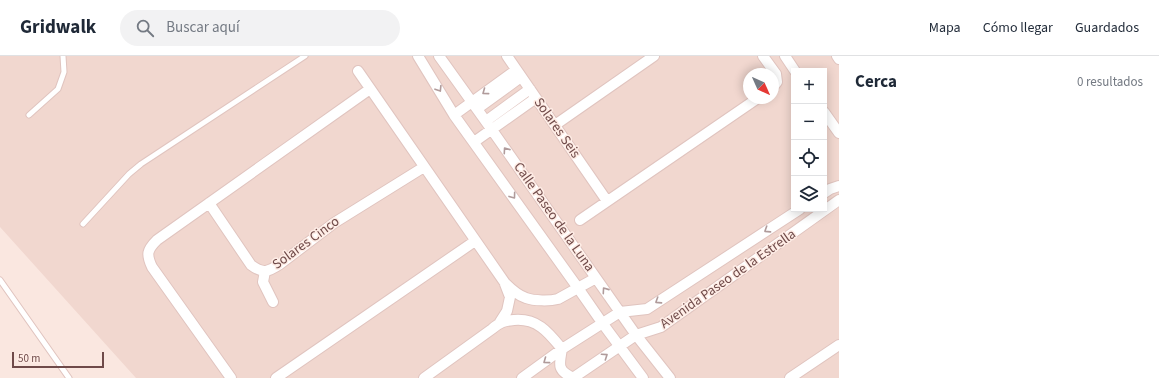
<!DOCTYPE html>
<html lang="es">
<meta charset="utf-8">
<style>
body{margin:0;font-family:"Source Sans 3",sans-serif;background:#f2f2f3;color:#1f2937}
.controls{position:absolute;right:12px;top:12px;display:grid;overflow:hidden;border-radius:0px;box-shadow:0 2px 10px #0003}
.controls button{width:36px;height:36px;display:grid;place-items:center;padding:0;border:0;border-bottom:1px solid #e0e1e3;background:#fff;color:#1f2937;font:20px sans-serif}
.compass{position:absolute;left:743px;top:12px;width:36px;height:36px;border-radius:50%;background:#fff;box-shadow:0 2px 10px #0003;rotate:135deg}
.scale{position:absolute;left:12px;bottom:10px;width:92px;box-sizing:border-box;padding-left:4px;border:2px solid #6f4a49;border-top:0;font-size:11px;line-height:14px;white-space:nowrap;color:#6f4a49;-webkit-text-stroke:3px #feece5;paint-order:stroke}
.list{margin:0;padding:0;list-style:none}
h2{display:flex;justify-content:space-between;align-items:center;height:52px;margin:0;padding:0 16px;font-size:17px}
h2 small{font-size:13px;font-weight:400;color:#747a83}
.icon{flex:none;width:22px;height:22px;fill:none;stroke:currentColor;stroke-width:2;stroke-linecap:round;stroke-linejoin:round}
.map{position:relative;flex:none;width:839px;height:322px;overflow:hidden}
header{display:flex;align-items:center;gap:24px;box-sizing:border-box;height:56px;padding:0 20px;background:#fff;border-bottom:1px solid #e0e1e3}
header strong{font-size:19px}
nav{display:flex;gap:22px;margin-inline-start:auto;font-size:14px}
.search{width:280px;height:36px;background:#f2f2f3;display:flex;align-items:center;gap:10px;box-sizing:border-box;padding:0 14px;border-radius:22px;color:#747a83;font-size:15px}
main{display:flex}
aside{flex:1;background:#fff}
.map>svg:first-child{display:block}
.residential{fill:#f1d7cf;fill-rule:evenodd}
.lines{fill:none;stroke-linecap:round;stroke-linejoin:round}
.lane-casing{stroke:#e0c4bf;stroke-width:7}
.street-casing{stroke:#e0c4bf;stroke-width:12}
.lane{stroke:#fff;stroke-width:5}
.street{stroke:#fff;stroke-width:10}
.oneway{stroke:#b09b9b}
.labels{text-anchor:middle;dominant-baseline:central;stroke-width:3;stroke-linejoin:round;paint-order:stroke}
.street-label{font-size:14px;fill:#6f4a49;stroke:#feece5}
</style>
<header>
<strong>Gridwalk</strong>
<div class="search"><svg class="icon" aria-label="search" viewBox="0 0 24 24"><circle cx="10" cy="10" r="6"/><path d="M15 15l6 6"/></svg>Buscar aquí</div>
<nav><a>Mapa</a><a>Cómo llegar</a><a>Guardados</a></nav>
</header>
<main>
<div class="map">
<svg width="839" height="322" viewBox="0 0 839 322">
<rect width="100%" height="100%" fill="#fae7e0"/>
<!-- residential -->
<path class="residential" d="M 0,0 L 839,0 L 839,322 L 136,322 L 0,171 ZM 794,15 L 824,15 L 824,153 L 794,153 ZM 749,18 L 773,18 L 773,42 L 749,42 Z"/>
<g class="lines">
<defs>
<path id="lane" d="M 29,59 L 58,33 L 64,16 L 63,0
M 83,168 L 129,118 L 141,108 L 305,0
M 0,224 L 69,322"/>
<path id="street" d="M 418,0 L 454,59 L 578,232 L 603,268 L 643,322
M 439,0 L 492,74 L 636,279 L 670,322
M 507,0 L 607,145
M 763,0 L 776,18 L 777,26 L 773,31
M 785,0 L 795,15
M 837,0 L 839,3
M 358,15 L 505,227 C 511,233 517,239 526,242 C 534,245 550,245 558,243 L 596,222
M 477,53 L 521,21
M 824,56 L 839,77
M 454,59 L 516,14
M 486,65 L 530,33
M 555,69 L 654,0
M 474,86 L 536,42
M 824,137 L 830,133 L 839,130
M 209,147 L 251,209 C 263,218 268,216 280,208 L 334,167 L 424,111
M 580,164 L 758,42
M 265,215 L 263,226 L 273,246
M 500,266 L 507,255 L 510,241 L 505,228
M 231,322 L 152,211 C 146,198 147,194 157,184 L 370,33
M 276,322 L 475,185
M 424,322 L 492,273 C 500,266 504,265 514,264 C 538,262 549,277 562,293 C 559,309 557,315 574,322
M 522,322 L 562,293 L 620,256 L 647,253 L 800,153
M 573,322 L 636,279 L 661,271 L 839,144
M 790,322 L 839,289"/>
</defs>
<!-- lane casing -->
<use href="#lane" class="lane-casing"/>
<!-- street casing -->
<use href="#street" class="street-casing"/>
<!-- lane -->
<use href="#lane" class="lane"/>
<!-- street -->
<use href="#street" class="street"/>
</g>
<!-- one-way arrows -->
<defs><path id="oneway-chevron" d="M-2-3.5L2.5 0L-2 3.5" fill="none" stroke-width="1.6" stroke-linecap="round" stroke-linejoin="round"/></defs>
<g class="oneway">
<use href="#oneway-chevron" transform="translate(439 33) rotate(58)"/>
<use href="#oneway-chevron" transform="translate(485 36) rotate(144)"/>
<use href="#oneway-chevron" transform="translate(506 94) rotate(-125)"/>
<use href="#oneway-chevron" transform="translate(513 140) rotate(54)"/>
<use href="#oneway-chevron" transform="translate(767 174) rotate(147)"/>
<use href="#oneway-chevron" transform="translate(605 234) rotate(-125)"/>
<use href="#oneway-chevron" transform="translate(658 245) rotate(147)"/>
<use href="#oneway-chevron" transform="translate(605 300) rotate(-34)"/>
<use href="#oneway-chevron" transform="translate(546 305) rotate(144)"/>
</g>
<g class="labels">
<!-- street labels -->
<g class="street-label">
<text transform="translate(557 72) rotate(55)">Solares Seis</text>
<text transform="translate(554 161) rotate(55)">Calle Paseo de la Luna</text>
<text transform="translate(306 187) rotate(-36)">Solares Cinco</text>
<text transform="translate(728 223) rotate(-35)">Avenida Paseo de la Estrella</text>
</g>
</g>
</svg>
<div class="controls">
<button>+</button>
<button>−</button>
<button><svg class="icon" aria-label="locate" viewBox="0 0 24 24"><circle cx="12" cy="12" r="6"/><path d="M12 2v4M12 18v4M2 12h4M18 12h4"/></svg></button>
<button><svg class="icon" aria-label="layers" viewBox="0 0 24 24"><path d="M12 4l9 5-9 5-9-5zM3 14l9 5 9-5"/></svg></button>
</div>
<svg class="compass" viewBox="-18 -18 36 36"><path d="M0-13l5 13h-10z" fill="#e53935"/><path d="M0 13l5-13h-10z" fill="#747a83"/></svg>
<div class="scale">50 m</div>
</div>
<aside>
<h2>Cerca<small>0 resultados</small></h2>
<ul class="list">
</ul>
</aside>
</main>
